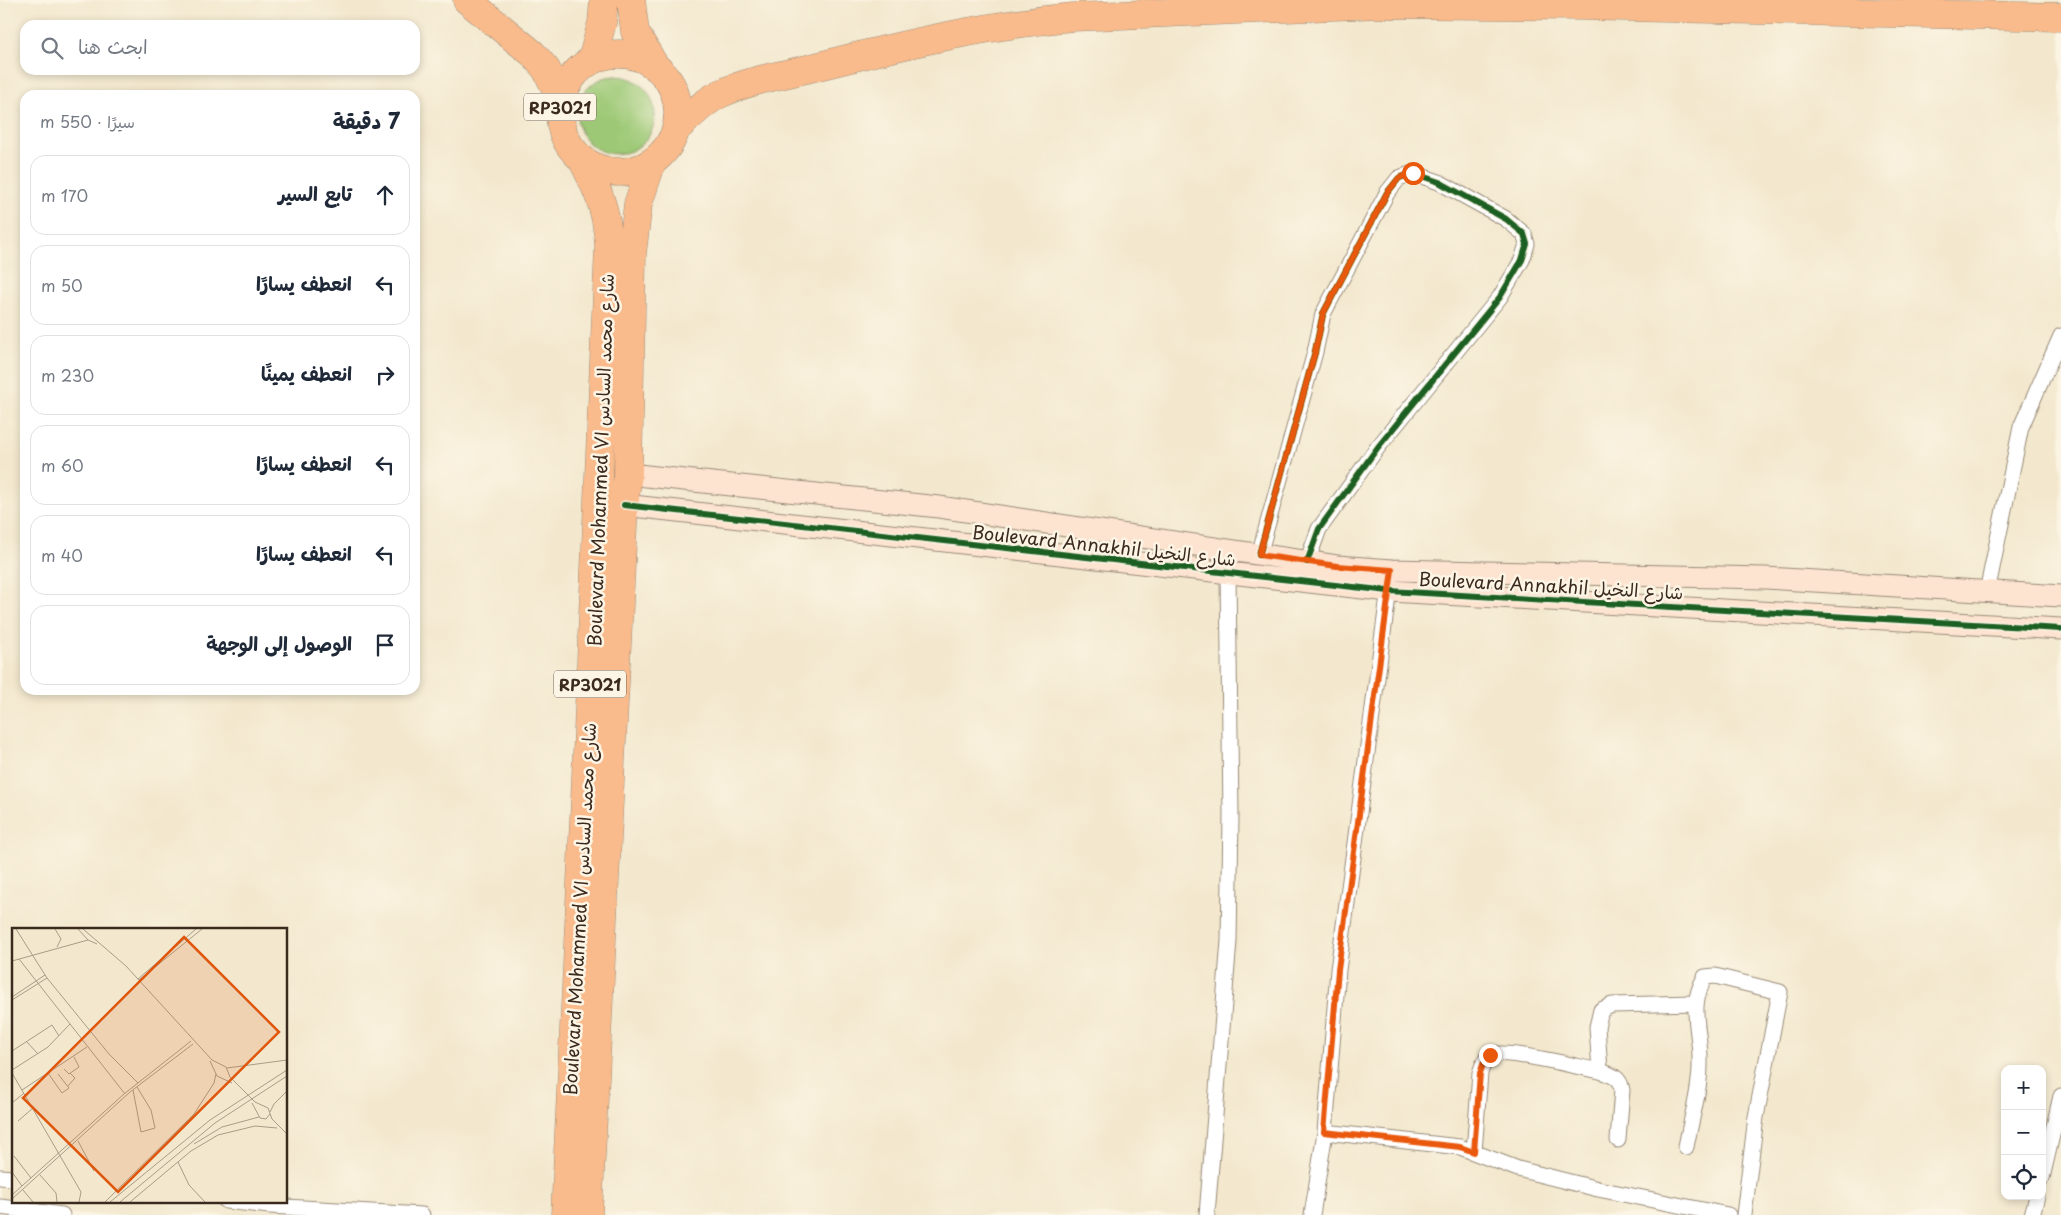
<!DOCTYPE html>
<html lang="ar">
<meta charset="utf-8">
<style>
body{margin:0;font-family:"Playpen Sans","Playpen Sans Arabic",sans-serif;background:#f2f2f3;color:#1f2937;direction:rtl}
.controls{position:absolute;right:15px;bottom:15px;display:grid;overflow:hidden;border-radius:10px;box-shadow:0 2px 8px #0003}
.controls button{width:45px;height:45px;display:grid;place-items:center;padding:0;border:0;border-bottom:1px solid #e0e1e3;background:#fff;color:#1f2937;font:25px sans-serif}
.stop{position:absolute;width:15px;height:15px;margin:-11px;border:4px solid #ea580c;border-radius:50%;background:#fff}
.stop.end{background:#ea580c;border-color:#fff;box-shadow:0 1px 5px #0008}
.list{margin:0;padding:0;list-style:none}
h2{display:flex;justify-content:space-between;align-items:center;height:65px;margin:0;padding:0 20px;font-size:21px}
h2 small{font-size:16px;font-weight:400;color:#747a83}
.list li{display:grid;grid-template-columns:32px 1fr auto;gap:15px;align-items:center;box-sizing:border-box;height:80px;margin:0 10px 10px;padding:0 10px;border:1px solid #e0e1e3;border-radius:15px}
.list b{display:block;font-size:19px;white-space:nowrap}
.list em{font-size:16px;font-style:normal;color:#747a83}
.icon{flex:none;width:28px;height:28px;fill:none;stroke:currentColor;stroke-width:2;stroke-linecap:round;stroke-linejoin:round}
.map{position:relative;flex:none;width:2061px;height:1215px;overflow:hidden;direction:ltr}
.search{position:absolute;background:#fff;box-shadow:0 2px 8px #0003;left:20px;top:20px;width:400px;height:55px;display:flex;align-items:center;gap:12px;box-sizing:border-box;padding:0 18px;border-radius:15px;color:#747a83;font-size:19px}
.panel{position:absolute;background:#fff;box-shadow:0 2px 8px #0003;left:20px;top:90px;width:400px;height:605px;border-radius:15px;direction:rtl}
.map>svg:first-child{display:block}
.green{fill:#9dc976;stroke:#6c7a4a}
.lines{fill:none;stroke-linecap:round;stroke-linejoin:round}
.street-casing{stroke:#978976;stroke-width:17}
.secondary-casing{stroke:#978976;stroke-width:23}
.highway-casing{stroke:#978976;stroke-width:29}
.street{stroke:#fff;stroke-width:15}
.secondary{stroke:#fde4d1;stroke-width:21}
.highway{stroke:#fabb8c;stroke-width:28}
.cycleway-casing{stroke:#fcf5e5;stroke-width:9}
.cycleway{stroke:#1b5e20;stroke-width:6}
.route{stroke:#ea580c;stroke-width:6}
.labels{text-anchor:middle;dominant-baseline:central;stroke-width:5;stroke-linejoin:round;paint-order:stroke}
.shield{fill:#fcf5e5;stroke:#75675a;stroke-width:1}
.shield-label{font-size:16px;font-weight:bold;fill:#3b2a1e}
.street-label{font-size:18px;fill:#3b2a1e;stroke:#fcf5e5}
.inset-road{fill:none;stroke:#a99c88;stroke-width:1}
.view{fill:#df570d;fill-opacity:0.15;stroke:#df570d;stroke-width:2.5}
.inset-edge{fill:none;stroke:#3b2a1e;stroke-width:2.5}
</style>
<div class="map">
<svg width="2061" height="1215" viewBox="0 0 2061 1215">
<rect width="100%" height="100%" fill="#fcf5e5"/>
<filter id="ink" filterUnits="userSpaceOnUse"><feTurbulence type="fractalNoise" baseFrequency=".02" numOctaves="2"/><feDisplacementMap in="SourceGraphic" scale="10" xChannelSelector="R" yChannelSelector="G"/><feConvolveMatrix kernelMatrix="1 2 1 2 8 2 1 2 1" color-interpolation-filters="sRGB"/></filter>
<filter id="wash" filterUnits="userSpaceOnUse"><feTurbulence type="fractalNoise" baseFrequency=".0096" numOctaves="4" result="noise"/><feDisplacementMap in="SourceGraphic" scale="20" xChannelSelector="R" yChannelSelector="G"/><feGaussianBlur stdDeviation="1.12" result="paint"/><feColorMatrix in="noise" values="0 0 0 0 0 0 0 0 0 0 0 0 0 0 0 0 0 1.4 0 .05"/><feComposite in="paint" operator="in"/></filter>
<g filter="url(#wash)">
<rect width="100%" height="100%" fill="#f3e8ce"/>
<!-- green -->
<path class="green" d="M577 115a39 39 0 1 1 78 0a39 39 0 1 1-78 0Z"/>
</g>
<g filter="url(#ink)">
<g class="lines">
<defs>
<path id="street" d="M 1259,555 L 1315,352 L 1323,314 L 1387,193 L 1399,178 L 1413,173 L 1439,182 L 1506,219 L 1524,234 L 1527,244 L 1522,260 L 1500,297 L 1378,447 L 1319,529 L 1307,562
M 1987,592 L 2021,427 L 2061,336
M 1600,1071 L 1597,1027 L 1601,1010 L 1612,1005 L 1696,1003
M 1325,1132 L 1460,1147 L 1518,1169 L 1598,1189 L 1728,1215
M 1686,1147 C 1691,1119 1701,1088 1700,1059 C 1700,1028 1688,1007 1705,977 L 1715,976 L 1780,992 L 1756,1117 L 1744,1215
M 1474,1152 L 1480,1073 C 1482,1067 1484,1060 1489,1056 C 1502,1047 1581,1068 1600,1071 C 1612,1075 1620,1077 1622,1090 L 1618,1140
M 0,1177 L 14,1178
M 2042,1178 L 2061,1096
M 226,1201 L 269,1206 L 422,1215
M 0,1207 L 62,1215
M 1207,1215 L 1229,941 L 1231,816 L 1228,574
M 1312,1215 L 1325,1132 L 1338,970 L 1390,581
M 2032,1215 L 2037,1196"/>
<path id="secondary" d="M 628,474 L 939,507 L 1337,566 L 1392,570 L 1766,578 L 2061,596
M 624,505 L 1389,591 L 2061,629"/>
<path id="highway" d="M 467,0 L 532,53 L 546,69 L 561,99
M 631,0 L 635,32 L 655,66
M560 113a59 59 0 1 1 118 0a59 59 0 1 1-118 0Z
M 592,60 L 602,23 L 604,0
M 676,129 C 690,117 703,102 720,94 C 749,80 784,75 815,67 C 901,45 986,25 1073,17 L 1380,4 L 1580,6 L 2061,17
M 565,1215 L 585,799 L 609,246 C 607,210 598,190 582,159
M 588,1215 L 624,505 L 628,474 L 632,254 L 638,204 L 652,162"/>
</defs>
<!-- street casing -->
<use href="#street" class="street-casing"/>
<!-- secondary casing -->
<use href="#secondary" class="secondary-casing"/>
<!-- highway casing -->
<use href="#highway" class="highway-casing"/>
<!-- street -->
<use href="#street" class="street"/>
<!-- secondary -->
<use href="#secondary" class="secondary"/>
<!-- highway -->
<use href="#highway" class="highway"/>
<defs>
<path id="cycleway" d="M 624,505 L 1389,591 L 2061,629
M 1259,555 L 1315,352 L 1323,314 L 1387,193 L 1399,178 L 1413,173 L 1439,182 L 1506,219 L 1524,234 L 1527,244 L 1522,260 L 1500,297 L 1378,447 L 1319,529 L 1307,562"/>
</defs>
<!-- cycleway casing -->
<use href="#cycleway" class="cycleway-casing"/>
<!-- cycleway -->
<use href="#cycleway" class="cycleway"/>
</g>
</g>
<g class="lines" filter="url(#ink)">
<!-- route -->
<path class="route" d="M 1413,173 L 1399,178 L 1387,193 L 1323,314 L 1315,352 L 1259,555 L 1337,566 L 1392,570 L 1338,970 L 1324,1132 L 1460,1147 L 1474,1152 L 1480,1073 L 1484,1062 L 1490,1055"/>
</g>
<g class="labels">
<!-- shield labels -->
<g class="shield">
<rect x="524" y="93.5" width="72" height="27" rx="4"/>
<rect x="554" y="670.5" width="72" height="27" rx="4"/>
</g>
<g class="shield-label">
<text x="560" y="107">RP3021</text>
<text x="590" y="684">RP3021</text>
</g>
<!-- street labels -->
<g class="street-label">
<text transform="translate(600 460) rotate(-88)">Boulevard Mohammed VI شارع محمد السادس</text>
<text transform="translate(1104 545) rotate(6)">Boulevard Annakhil شارع النخيل</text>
<text transform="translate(1551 585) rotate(3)">Boulevard Annakhil شارع النخيل</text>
<text transform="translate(579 909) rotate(-87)">Boulevard Mohammed VI شارع محمد السادس</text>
</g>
</g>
<!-- overview -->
<g transform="translate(12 928)">
<rect width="275" height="275" fill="#f3e8ce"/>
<path class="inset-road" d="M 4,1 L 35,50 L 97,126 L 126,155M 43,1 L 49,11 L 45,19M 66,1 L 76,12 L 85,16M 71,1 L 114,38 L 200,132 L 214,139 L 218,149 L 243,174 L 256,180 L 260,191 L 275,206M 7,31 L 113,166M 0,33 L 76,12M 126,51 L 184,1M 127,52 L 190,1M 0,69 L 33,47M 0,72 L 35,50M 14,113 L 26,126M 0,123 L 40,97 L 47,108M 198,133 L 205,148 L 220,155M 215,140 L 275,132M 52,141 L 57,146 L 67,139 L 62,129M 0,142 L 36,119 L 58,96M 0,145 L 69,264 L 67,274M 36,145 L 50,165 L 57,160 L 46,146M 56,158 L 63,150 L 58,145M 10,162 L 75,119M 121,162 L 129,204 L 143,200 L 139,182 L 125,159M 0,175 L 12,165M 240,175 L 248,190 L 254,191 L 258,186M 258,184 L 262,176 L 275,163M 6,193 L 21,180M 66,213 L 82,243M 182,216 L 210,199 L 247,189M 2,228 L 19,250M 166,234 L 177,257 L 193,274M 0,244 L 10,258M 28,247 L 44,265 L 45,274M 11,262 L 21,274M 0,267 L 112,166 L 179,113M 0,271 L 118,164 L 181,116M 93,274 L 182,186 L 202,155 L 204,146M 98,274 L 198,192 L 275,142M 108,274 L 203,195 L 275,148M 118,274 L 179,223 L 206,207 L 243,198 L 265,200"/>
<path class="view" d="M 172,9 L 267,104 L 106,264 L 11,170 Z"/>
<rect width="275" height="275" class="inset-edge"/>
</g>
</svg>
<div class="controls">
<button>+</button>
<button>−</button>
<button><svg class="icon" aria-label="locate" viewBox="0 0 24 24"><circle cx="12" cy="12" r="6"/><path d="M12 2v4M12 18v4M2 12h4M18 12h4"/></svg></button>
</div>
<div class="stop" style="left:1413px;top:173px"></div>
<div class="stop end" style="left:1490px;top:1055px"></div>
<div class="search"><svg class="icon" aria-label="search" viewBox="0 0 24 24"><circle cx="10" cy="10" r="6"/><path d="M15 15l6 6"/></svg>ابحث هنا</div>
<section class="panel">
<h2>7 دقيقة<small>سيرًا · 550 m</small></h2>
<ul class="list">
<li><svg class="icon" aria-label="ahead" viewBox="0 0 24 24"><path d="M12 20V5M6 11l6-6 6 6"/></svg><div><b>تابع السير</b></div><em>170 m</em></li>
<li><svg class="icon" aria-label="left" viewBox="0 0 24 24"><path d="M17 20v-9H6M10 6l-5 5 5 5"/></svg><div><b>انعطف يسارًا</b></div><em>50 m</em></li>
<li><svg class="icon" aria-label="right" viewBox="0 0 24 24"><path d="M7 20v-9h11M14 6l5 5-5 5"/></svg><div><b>انعطف يمينًا</b></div><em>230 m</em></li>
<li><svg class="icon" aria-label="left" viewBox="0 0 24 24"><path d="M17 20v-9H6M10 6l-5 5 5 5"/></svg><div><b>انعطف يسارًا</b></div><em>60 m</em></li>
<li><svg class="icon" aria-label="left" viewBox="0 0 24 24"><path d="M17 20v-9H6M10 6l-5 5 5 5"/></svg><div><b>انعطف يسارًا</b></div><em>40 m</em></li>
<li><svg class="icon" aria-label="arrive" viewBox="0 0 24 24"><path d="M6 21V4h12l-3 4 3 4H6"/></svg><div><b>الوصول إلى الوجهة</b></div></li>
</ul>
</section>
</div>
